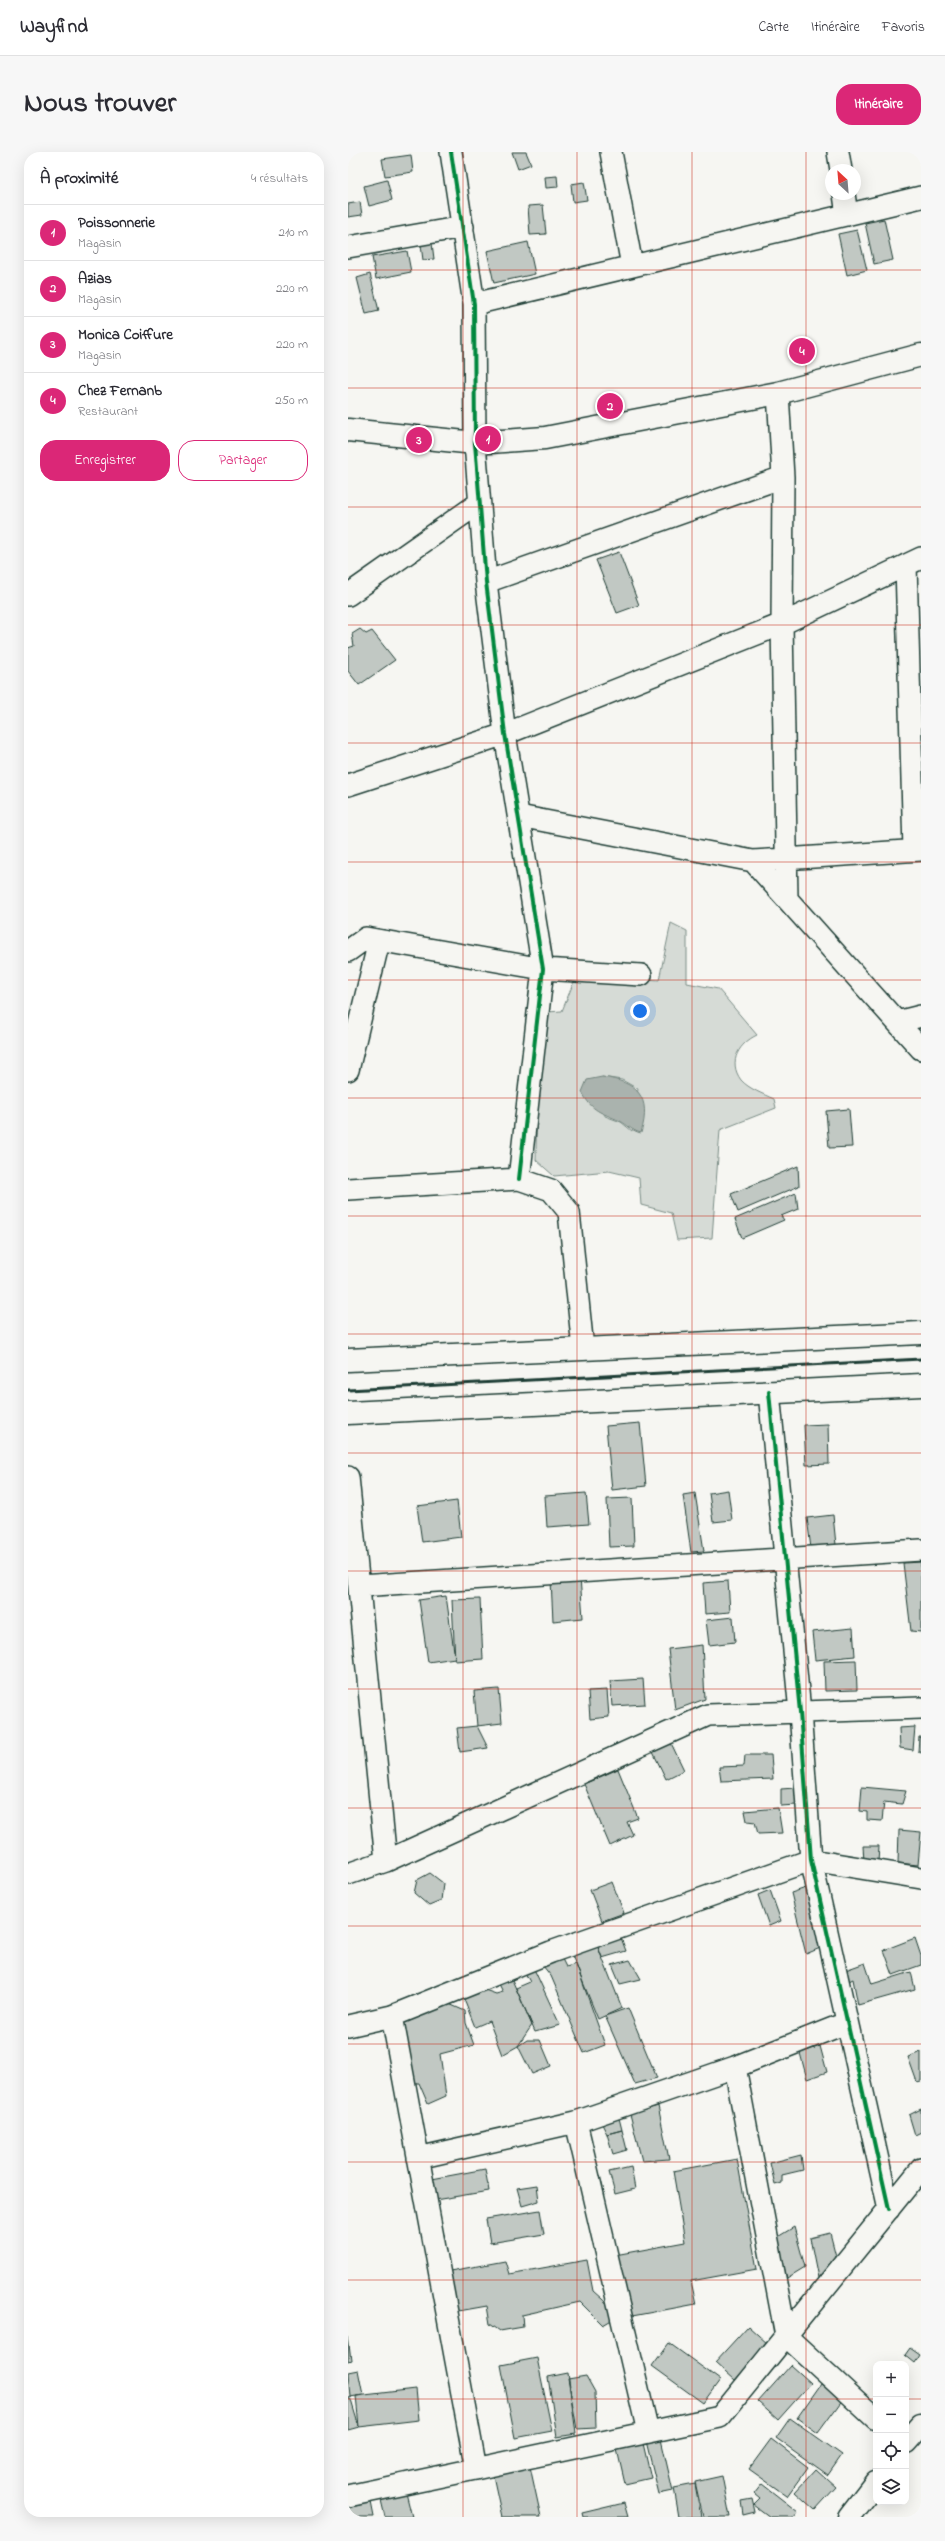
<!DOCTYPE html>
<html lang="fr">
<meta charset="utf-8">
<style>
body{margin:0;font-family:"Indie Flower",sans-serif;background:#f7f7f7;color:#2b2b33}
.controls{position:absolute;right:12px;bottom:12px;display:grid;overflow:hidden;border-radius:8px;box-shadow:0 4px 16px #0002}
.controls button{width:36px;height:36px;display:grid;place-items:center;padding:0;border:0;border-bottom:1px solid #e1e1e2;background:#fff;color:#2b2b33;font:20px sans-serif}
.compass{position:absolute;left:477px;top:12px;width:36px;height:36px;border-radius:50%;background:#fff;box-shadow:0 4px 16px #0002;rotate:334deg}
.you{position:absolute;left:292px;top:859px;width:14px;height:14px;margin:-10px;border:3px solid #fff;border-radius:50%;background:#1a73e8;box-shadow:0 0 0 6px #1a73e833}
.badge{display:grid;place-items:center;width:26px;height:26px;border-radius:50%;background:#db2777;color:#fff;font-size:13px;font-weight:700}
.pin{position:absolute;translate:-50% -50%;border:2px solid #fff;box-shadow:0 1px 4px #0006}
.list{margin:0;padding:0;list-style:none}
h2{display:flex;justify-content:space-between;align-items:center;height:52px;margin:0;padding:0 16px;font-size:17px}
h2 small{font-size:13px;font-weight:400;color:#7c7c81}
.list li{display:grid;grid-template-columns:26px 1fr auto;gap:12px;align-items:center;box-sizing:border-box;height:56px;padding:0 16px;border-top:1px solid #e1e1e2}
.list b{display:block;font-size:15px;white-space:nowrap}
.list p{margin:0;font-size:13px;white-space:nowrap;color:#7c7c81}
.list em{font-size:13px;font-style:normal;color:#7c7c81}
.actions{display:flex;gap:8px;padding:12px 16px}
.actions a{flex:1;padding:9px 0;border:1px solid #db2777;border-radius:16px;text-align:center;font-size:14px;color:#db2777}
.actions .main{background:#db2777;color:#fff}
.icon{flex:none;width:22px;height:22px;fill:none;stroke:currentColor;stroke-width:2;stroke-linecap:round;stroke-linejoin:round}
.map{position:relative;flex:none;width:573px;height:2365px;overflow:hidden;border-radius:16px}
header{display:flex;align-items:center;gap:24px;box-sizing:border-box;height:56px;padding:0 20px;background:#fff;border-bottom:1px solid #e1e1e2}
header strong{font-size:19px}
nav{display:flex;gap:22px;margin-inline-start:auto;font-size:14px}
.intro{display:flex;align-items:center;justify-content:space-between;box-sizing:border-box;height:96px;padding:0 24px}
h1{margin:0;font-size:28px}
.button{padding:10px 18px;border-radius:16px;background:#db2777;color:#fff;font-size:14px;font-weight:700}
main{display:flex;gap:24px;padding:0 24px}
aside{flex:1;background:#fff;border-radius:16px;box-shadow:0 4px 16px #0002}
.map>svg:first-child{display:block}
.green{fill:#d6dbd6;stroke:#7a8c85;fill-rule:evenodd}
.water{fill:#aab3ae;stroke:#72847d}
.building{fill:#c1c8c3;stroke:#1f3d34}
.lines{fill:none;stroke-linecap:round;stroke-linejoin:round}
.minor-casing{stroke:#1f3d34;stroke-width:24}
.tertiary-casing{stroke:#1f3d34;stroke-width:25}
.secondary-casing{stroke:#1f3d34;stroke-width:25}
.minor{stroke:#f6f6f2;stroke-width:21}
.tertiary{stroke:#f6f6f2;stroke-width:22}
.secondary{stroke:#f6f6f2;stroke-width:22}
.rail{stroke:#1f3d34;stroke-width:3}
.cycleway-casing{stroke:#f6f6f2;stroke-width:6}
.cycleway{stroke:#00873e;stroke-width:4}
.grid{fill:none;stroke:#c8321e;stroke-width:1;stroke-opacity:0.55}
</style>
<header>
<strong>Wayfind</strong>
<nav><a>Carte</a><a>Itinéraire</a><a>Favoris</a></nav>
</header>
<div class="intro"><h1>Nous trouver</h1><a class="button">Itinéraire</a></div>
<main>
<aside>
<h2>À proximité<small>4 résultats</small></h2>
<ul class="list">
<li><span class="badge">1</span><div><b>Poissonnerie</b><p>Magasin</p></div><em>210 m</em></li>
<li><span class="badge">2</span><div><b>Azias</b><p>Magasin</p></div><em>220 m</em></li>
<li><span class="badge">3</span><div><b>Monica Coiffure</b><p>Magasin</p></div><em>220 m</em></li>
<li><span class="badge">4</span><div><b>Chez Fernanb</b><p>Restaurant</p></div><em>250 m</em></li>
</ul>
<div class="actions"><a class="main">Enregistrer</a><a>Partager</a></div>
</aside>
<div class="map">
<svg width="573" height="2365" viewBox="0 0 573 2365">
<rect width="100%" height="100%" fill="#f6f6f2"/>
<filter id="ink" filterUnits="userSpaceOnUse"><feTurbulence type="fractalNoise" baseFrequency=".025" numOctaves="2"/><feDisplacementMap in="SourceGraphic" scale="8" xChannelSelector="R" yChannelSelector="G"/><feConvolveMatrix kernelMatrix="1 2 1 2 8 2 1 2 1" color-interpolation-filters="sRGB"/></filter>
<g filter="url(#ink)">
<!-- green -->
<path class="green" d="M 323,771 L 339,779 L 339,831 L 370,837 L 409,883 C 392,891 379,909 393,928 C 401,937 415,942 426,947 L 428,956 L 372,978 L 364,1086 L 329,1088 L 323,1061 L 293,1053 L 291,1026 L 261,1019 L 206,1024 L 188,1008 L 189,919 L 198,860 L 214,859 L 229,822 L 311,828 ZM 254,925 L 274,928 L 290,937 L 284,979 L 273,970 L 257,964 Z"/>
<!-- water -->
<path class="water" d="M 254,925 C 289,930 304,944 293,981 C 284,979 280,973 272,969 C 253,960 244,960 234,940 L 239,928 Z"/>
<!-- building -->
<path class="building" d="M 164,0 L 178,0 L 183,12 L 170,17 Z
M 63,3 L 65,20 L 37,24 L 34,7 Z
M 209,24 L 210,35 L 198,36 L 197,25 Z
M 39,28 L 44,48 L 21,54 L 16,34 Z
M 236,30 L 239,48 L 225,50 L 223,32 Z
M 12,50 L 14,63 L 0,65 L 0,52 Z
M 195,53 L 198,82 L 182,83 L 180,54 Z
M 536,67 L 545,108 L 526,112 L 517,71 Z
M 509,78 L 519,118 L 499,123 L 490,82 Z
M 180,90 L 187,122 L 146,131 L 139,99 Z
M 84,91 L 86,107 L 75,108 L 73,93 Z
M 59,99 L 63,120 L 28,127 L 24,105 Z
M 22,122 L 31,159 L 18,162 L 9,126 Z
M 271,400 L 291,453 L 269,461 L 248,408 Z
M 12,477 L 18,482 L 24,479 L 47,508 L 11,533 L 0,519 L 0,496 L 6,494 L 4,482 Z
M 501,957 L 504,995 L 481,996 L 478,959 Z
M 450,1014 L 451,1034 L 390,1060 L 383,1042 Z
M 448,1041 L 450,1057 L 433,1064 L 436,1068 L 394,1086 L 387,1067 Z
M 292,1271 L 298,1334 L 264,1338 L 258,1274 Z
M 480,1272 L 481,1312 L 458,1313 L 456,1273 Z
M 380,1338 L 384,1368 L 365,1370 L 361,1341 Z
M 238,1341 L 241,1372 L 199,1375 L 197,1344 Z
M 347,1341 L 356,1399 L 343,1400 L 335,1343 Z
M 284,1346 L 286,1394 L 261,1395 L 259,1347 Z
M 109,1349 L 113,1385 L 74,1390 L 69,1354 Z
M 485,1363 L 488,1393 L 463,1396 L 459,1366 Z
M 573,1410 L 573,1480 L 563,1479 L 555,1411 Z
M 232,1425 L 235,1466 L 205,1469 L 203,1428 Z
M 380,1429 L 382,1460 L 357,1462 L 355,1431 Z
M 98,1444 L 107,1506 L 80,1510 L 71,1448 Z
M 132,1447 L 135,1507 L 107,1509 L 104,1448 Z
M 385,1465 L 387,1490 L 361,1493 L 358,1468 Z
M 505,1476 L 507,1504 L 467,1508 L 464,1480 Z
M 354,1493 L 357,1547 L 327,1558 L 320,1497 Z
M 508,1508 L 509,1538 L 477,1539 L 476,1509 Z
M 295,1527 L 297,1552 L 264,1554 L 262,1529 Z
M 151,1537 L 154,1571 L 129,1574 L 126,1539 Z
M 259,1538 L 261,1565 L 242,1567 L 240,1539 Z
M 129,1574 L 140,1596 L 112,1600 L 109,1576 Z
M 567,1575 L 565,1598 L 552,1596 L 551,1576 Z
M 571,1585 L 573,1585 L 573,1601 L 570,1600 Z
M 322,1589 L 336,1618 L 318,1627 L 304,1598 Z
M 397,1603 L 423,1603 L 425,1627 L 373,1629 L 371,1615 L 396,1614 Z
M 270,1617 L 290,1666 L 279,1670 L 285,1683 L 262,1694 L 236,1632 Z
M 514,1635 L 558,1639 L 554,1652 L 536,1650 L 534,1669 L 519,1668 L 519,1660 L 512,1659 Z
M 447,1636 L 448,1653 L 433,1654 L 433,1637 Z
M 430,1656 L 434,1681 L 410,1682 L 407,1670 L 399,1669 L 397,1659 Z
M 551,1678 L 573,1680 L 570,1713 L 550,1711 Z
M 515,1694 L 531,1694 L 530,1711 L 516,1710 Z
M 82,1721 L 95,1731 L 93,1749 L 81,1754 L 66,1741 L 69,1728 Z
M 264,1730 L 276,1761 L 254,1769 L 242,1738 Z
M 464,1734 L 477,1794 L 458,1802 L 443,1741 Z
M 422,1738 L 433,1769 L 421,1774 L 410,1743 Z
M 272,1783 L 278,1799 L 254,1806 L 248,1790 Z
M 567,1786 L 573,1804 L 573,1813 L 545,1823 L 536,1798 Z
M 248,1790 L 274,1856 L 250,1867 L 223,1801 Z
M 214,1807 L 218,1815 L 228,1812 L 257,1893 L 236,1901 L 203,1824 L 195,1814 Z
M 282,1808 L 293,1827 L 272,1832 L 264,1813 Z
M 517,1811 L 524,1832 L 563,1820 L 567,1837 L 510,1853 L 505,1827 L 497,1831 L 492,1820 Z
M 186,1817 L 212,1873 L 187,1880 L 168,1836 L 182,1830 L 176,1819 Z
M 161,1821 L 184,1873 L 170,1894 L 154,1903 L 141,1869 L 127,1875 L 115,1845 L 134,1837 L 148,1842 L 155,1840 L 147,1824 Z
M 101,1852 L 117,1859 L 118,1871 L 126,1893 L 92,1902 L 98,1944 L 80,1952 L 71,1931 L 63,1931 L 51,1882 L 56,1868 Z
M 280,1856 L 309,1926 L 287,1932 L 257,1864 Z
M 179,1888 L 192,1888 L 203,1914 L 184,1922 L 170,1894 Z
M 472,1894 L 479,1920 L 459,1927 L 452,1901 Z
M 573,1900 L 573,1929 L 569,1930 L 560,1905 Z
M 310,1954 L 321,2007 L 294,2009 L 282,1962 Z
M 573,1957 L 573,1980 L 567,1983 L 561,1963 Z
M 270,1962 L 274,1978 L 259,1982 L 253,1970 Z
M 274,1978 L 279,1998 L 265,2002 L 259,1982 Z
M 453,2003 L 455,2018 L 434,2023 L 434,2031 L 427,2033 L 422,2011 Z
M 389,2007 L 409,2117 L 343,2129 L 348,2152 L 279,2165 L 267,2103 L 337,2090 L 325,2019 Z
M 283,2015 L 287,2037 L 267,2042 L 261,2020 Z
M 137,2017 L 141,2039 L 87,2048 L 84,2027 Z
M 189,2033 L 191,2049 L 174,2054 L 169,2036 Z
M 192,2058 L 196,2082 L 142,2091 L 138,2067 Z
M 446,2075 L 457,2115 L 439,2126 L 428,2086 Z
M 482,2081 L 490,2112 L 471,2131 L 462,2086 Z
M 239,2108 L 245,2139 L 272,2163 L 255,2173 L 232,2150 L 174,2163 L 175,2175 L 152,2179 L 142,2172 L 139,2154 L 105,2160 L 91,2121 L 157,2109 L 161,2122 Z
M 400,2174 L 420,2192 L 387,2228 L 367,2210 Z
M 0,2184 L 3,2209 L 0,2210 Z
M 321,2191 L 372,2228 L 355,2251 L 304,2214 Z
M 562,2196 L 572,2203 L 567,2211 L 557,2203 Z
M 189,2206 L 204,2279 L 167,2286 L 153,2213 Z
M 443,2213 L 463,2231 L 430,2268 L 410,2250 Z
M 10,2218 L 15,2243 L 2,2245 L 0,2220 Z
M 220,2221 L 228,2282 L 209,2285 L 200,2225 Z
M 238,2224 L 247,2240 L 248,2276 L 229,2277 L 220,2227 Z
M 473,2232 L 495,2247 L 470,2281 L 449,2266 Z
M 68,2237 L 71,2268 L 11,2275 L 8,2244 Z
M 2,2245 L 11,2275 L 0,2278 L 0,2246 Z
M 442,2266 L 494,2303 L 480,2323 L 428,2286 Z
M 312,2283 L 325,2339 L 311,2342 L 297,2285 Z
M 294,2287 L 303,2326 L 277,2332 L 268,2293 Z
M 423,2287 L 460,2315 L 439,2344 L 401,2317 Z
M 181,2310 L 193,2365 L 154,2365 L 144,2319 Z
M 468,2317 L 488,2335 L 467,2358 L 447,2340 Z
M 374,2324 L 382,2365 L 355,2365 L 347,2330 Z
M 347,2332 L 353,2365 L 331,2365 L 326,2336 Z
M 414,2332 L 450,2360 L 446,2365 L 422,2365 L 406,2353 L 412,2347 L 406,2342 Z
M 58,2341 L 64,2365 L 37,2365 L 33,2348 Z
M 404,2347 L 407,2360 L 395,2363 L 393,2349 Z
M 22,2350 L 25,2365 L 0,2365 L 0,2356 Z
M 276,2351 L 280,2365 L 235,2365 L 234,2361 Z"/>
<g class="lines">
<defs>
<path id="minor" d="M 103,0 L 126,152 L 127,291 L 138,430 L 157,582 L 195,817 L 171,1027
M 263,0 L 284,114
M 490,0 L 493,18
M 496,42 L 499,63
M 0,95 L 115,75
M 126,152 L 573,45
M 430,241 L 435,325 L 434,472 L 439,747
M 558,413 L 566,698
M 138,430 L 435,325
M 0,443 L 131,351
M 0,633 L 157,582 L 434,472 L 573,406
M 171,664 L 405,709 L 573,698
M 405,709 L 573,897
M 0,799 L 18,786 L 195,817 L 293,823
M 549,870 L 573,864
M 0,918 L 31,789
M 0,1037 L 171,1027 L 203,1038 L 221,1060 L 235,1197
M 421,1240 L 452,1560 L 463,1708 L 541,2057
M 0,1325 L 38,1709
M 11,1434 L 573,1398
M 0,1722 L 38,1709 L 360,1563 L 573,1556
M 44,1864 L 128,2317
M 0,1874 L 44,1864 L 203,1800 L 463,1708 L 573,1726
M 387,1915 L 438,2184 L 528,2267
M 228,1970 L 300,2280
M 70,2006 L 228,1970 L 387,1915 L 498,1871
M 0,2344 L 372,2265 L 573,2017"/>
<path id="tertiary" d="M 0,278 L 127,291 L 197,286 L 430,241 L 573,203
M 558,2290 L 573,2273
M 501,2365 L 528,2330"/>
<path id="secondary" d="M 0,1208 L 573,1181
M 0,1261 L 573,1233"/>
</defs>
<!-- minor casing -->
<use href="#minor" class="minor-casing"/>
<!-- tertiary casing -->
<use href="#tertiary" class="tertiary-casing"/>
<!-- secondary casing -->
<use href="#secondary" class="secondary-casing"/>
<!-- minor -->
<use href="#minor" class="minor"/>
<!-- tertiary -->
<use href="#tertiary" class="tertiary"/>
<!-- secondary -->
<use href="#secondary" class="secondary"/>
<!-- rail -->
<path class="rail" d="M 0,1238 L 573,1207"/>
<defs>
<path id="cycleway" d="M 103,0 L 126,152 L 127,291 L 138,430 L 157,582 L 195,817 L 171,1027
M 421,1240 L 452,1560 L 463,1708 L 541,2057"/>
</defs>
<!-- cycleway casing -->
<use href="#cycleway" class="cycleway-casing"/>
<!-- cycleway -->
<use href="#cycleway" class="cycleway"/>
</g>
</g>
<!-- grid -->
<path class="grid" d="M 115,0 L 115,2365M 229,0 L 229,2365M 344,0 L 344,2365M 458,0 L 458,2365M 0,118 L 573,118M 0,236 L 573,236M 0,355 L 573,355M 0,473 L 573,473M 0,591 L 573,591M 0,710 L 573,710M 0,828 L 573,828M 0,946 L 573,946M 0,1064 L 573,1064M 0,1182 L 573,1182M 0,1301 L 573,1301M 0,1419 L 573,1419M 0,1537 L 573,1537M 0,1656 L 573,1656M 0,1774 L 573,1774M 0,1892 L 573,1892M 0,2010 L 573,2010M 0,2128 L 573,2128M 0,2247 L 528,2247M 558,2247 L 573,2247"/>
</svg>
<div class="controls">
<button>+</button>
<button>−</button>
<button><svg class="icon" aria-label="locate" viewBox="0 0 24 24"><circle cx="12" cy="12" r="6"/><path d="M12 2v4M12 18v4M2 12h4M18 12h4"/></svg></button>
<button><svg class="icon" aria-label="layers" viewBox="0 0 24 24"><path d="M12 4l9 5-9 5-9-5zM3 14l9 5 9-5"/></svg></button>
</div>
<svg class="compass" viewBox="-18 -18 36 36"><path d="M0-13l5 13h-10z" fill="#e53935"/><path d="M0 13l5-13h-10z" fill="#7c7c81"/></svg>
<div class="you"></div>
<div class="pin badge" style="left:140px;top:287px">1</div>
<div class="pin badge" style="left:262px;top:254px">2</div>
<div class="pin badge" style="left:71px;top:288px">3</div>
<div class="pin badge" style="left:454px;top:199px">4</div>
</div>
</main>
